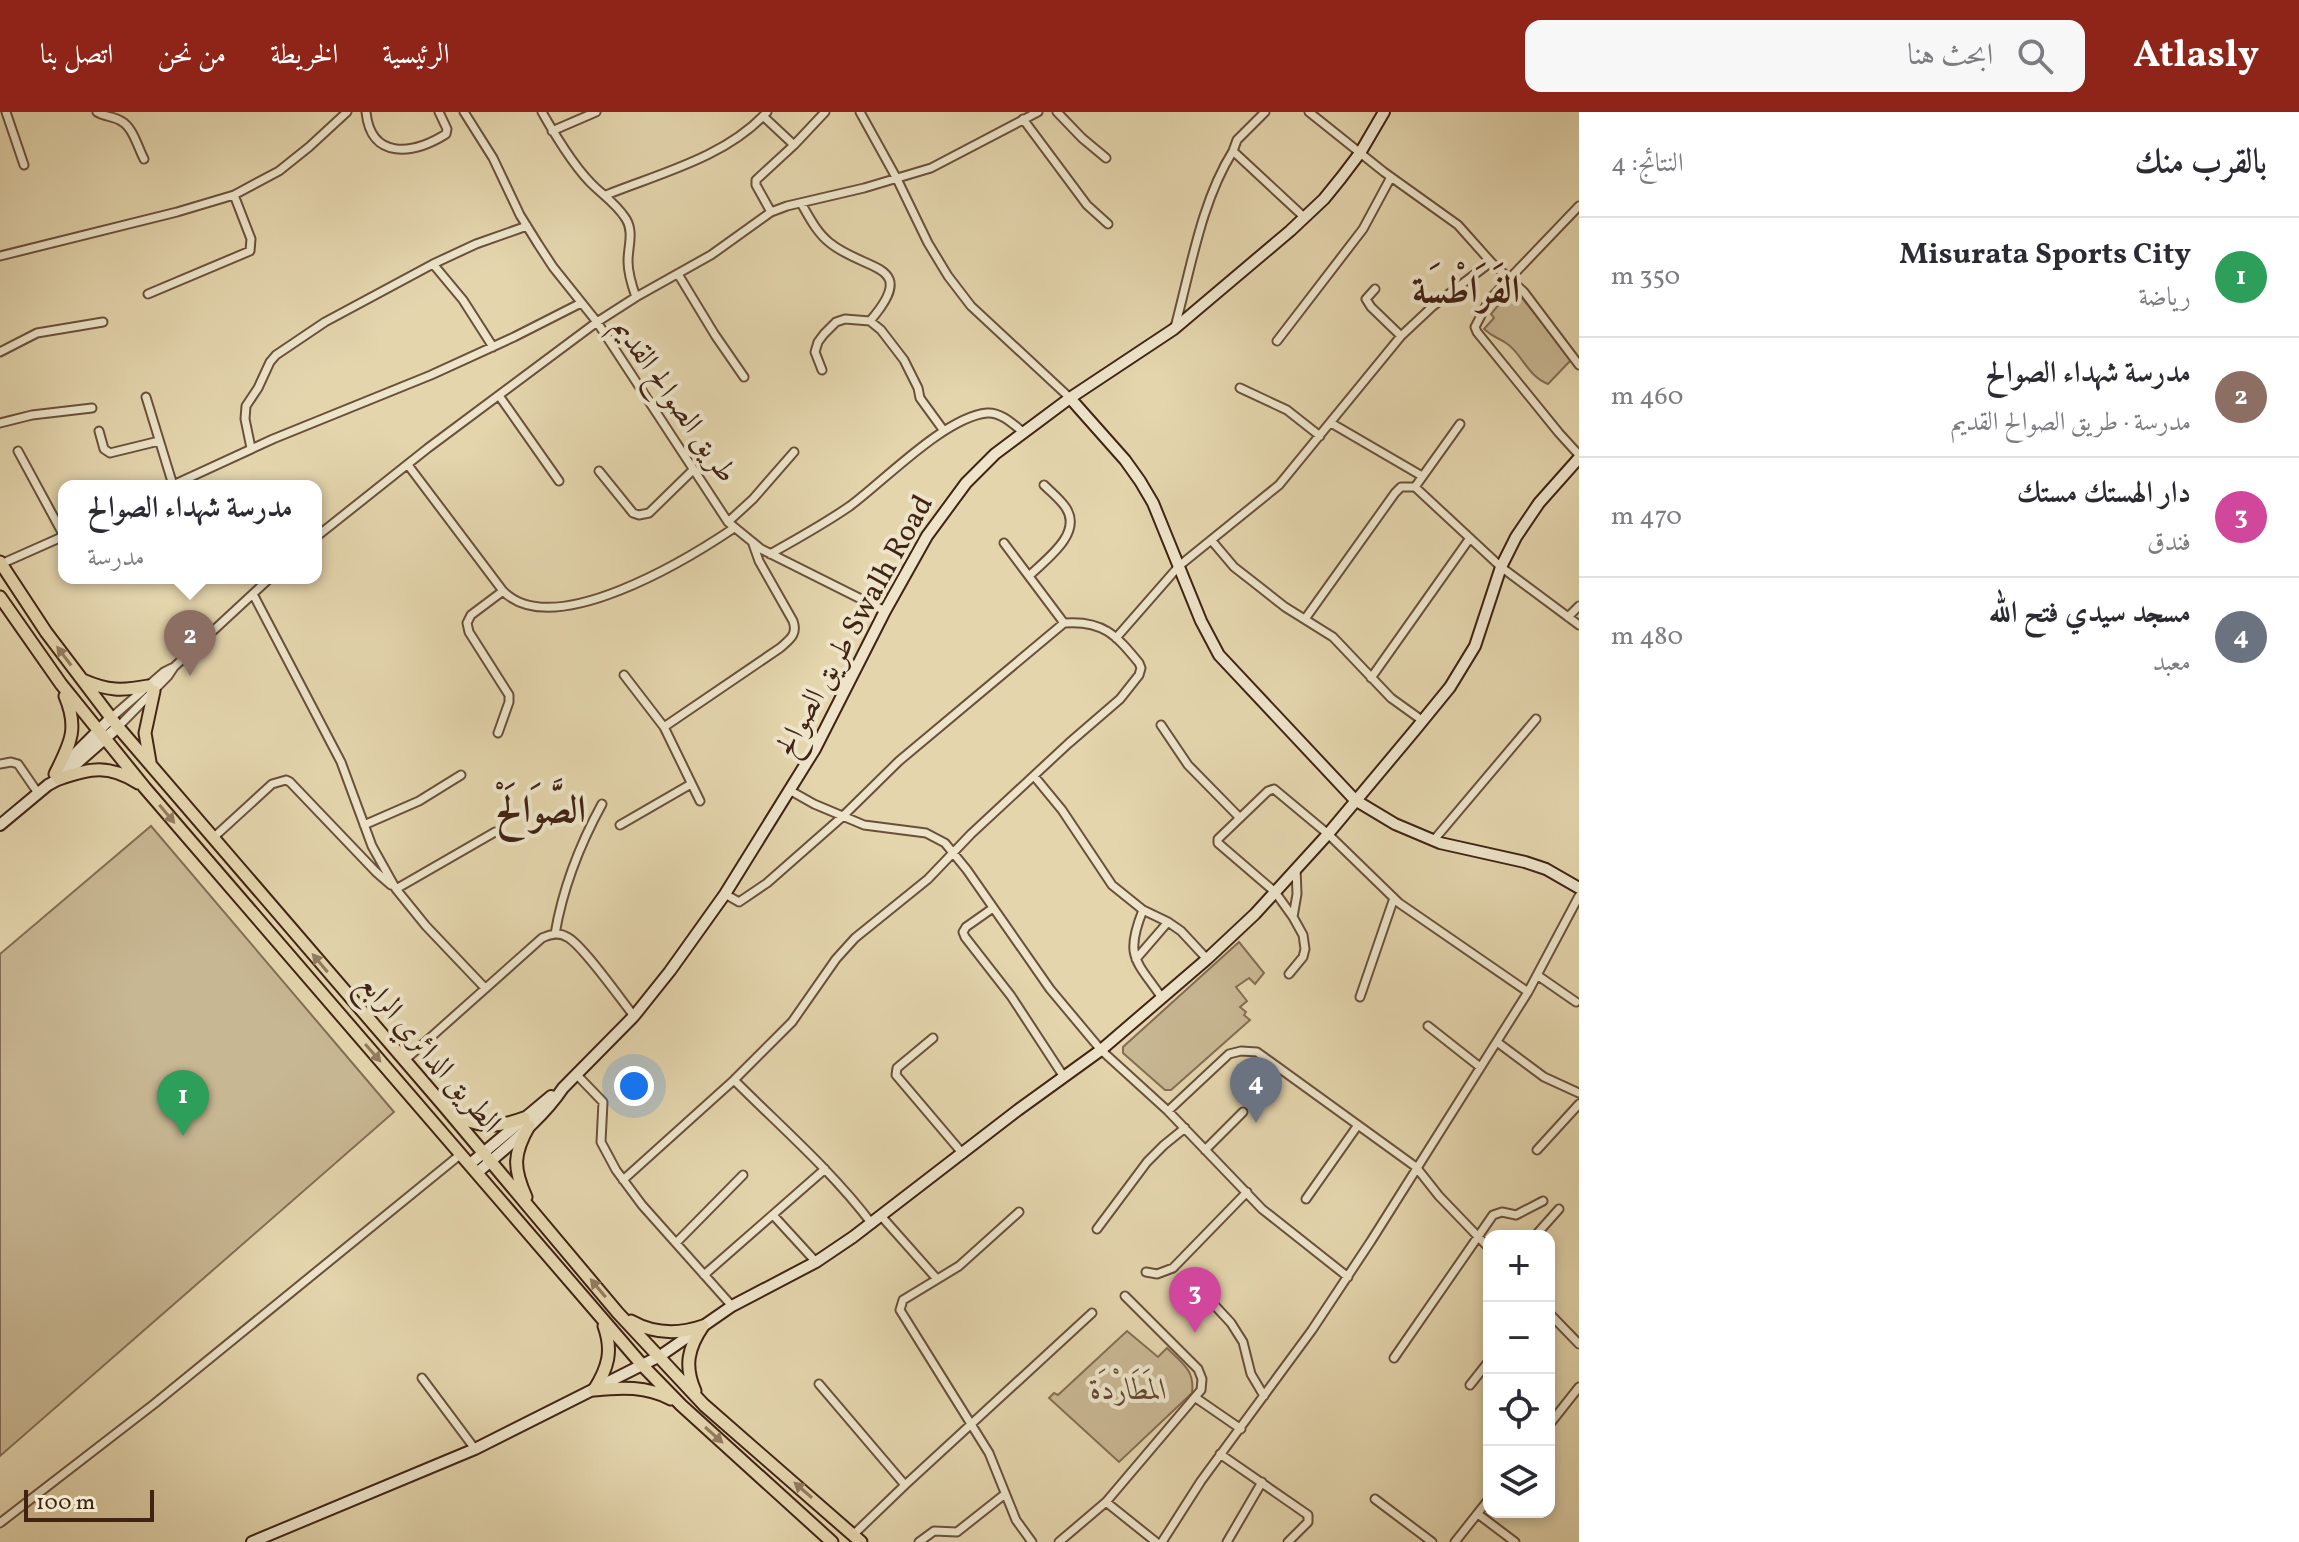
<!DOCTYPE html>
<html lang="ar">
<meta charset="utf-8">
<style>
body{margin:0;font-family:Vollkorn,Amiri,serif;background:#f7f7f7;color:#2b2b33;direction:rtl}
.controls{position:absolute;right:24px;bottom:24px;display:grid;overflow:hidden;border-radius:16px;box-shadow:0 4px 12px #0003}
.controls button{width:72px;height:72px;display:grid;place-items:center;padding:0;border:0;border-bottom:2px solid #e1e1e2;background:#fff;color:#2b2b33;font:40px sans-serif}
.scale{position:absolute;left:24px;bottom:20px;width:130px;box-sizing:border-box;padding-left:8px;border:4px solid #412314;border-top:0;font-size:22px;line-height:28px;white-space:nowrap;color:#412314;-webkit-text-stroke:6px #ede4ca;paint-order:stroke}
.you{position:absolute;left:634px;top:974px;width:28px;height:28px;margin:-20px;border:6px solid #fff;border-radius:50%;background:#1a73e8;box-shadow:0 0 0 12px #1a73e833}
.badge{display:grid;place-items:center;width:52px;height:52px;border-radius:50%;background:#8f2418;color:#fff;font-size:26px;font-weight:700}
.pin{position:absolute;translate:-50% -66px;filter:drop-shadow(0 2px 4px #0008)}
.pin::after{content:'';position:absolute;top:42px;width:28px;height:24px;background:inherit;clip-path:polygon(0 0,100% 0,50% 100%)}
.popup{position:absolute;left:58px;top:368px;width:264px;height:104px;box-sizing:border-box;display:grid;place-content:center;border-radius:16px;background:#fff;filter:drop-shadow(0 2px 6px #0005);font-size:26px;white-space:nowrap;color:#7c7c81}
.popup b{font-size:30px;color:#2b2b33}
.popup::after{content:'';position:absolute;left:50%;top:100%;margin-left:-16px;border:16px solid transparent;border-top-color:#fff}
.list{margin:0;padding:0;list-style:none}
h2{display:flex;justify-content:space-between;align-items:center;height:104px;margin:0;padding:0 32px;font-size:34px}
h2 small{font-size:26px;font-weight:400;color:#7c7c81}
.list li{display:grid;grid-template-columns:52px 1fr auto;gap:24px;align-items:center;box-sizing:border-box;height:120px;padding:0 32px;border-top:2px solid #e1e1e2}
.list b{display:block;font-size:30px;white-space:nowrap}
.list p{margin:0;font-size:26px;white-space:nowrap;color:#7c7c81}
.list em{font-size:26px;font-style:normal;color:#7c7c81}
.icon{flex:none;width:44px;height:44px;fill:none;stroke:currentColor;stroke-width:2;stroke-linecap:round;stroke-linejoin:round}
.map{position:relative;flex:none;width:1579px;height:1430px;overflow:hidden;direction:ltr}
header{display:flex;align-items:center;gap:48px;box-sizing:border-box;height:112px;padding:0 40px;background:#8f2418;color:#fff}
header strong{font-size:38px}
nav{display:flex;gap:44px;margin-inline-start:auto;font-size:28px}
.search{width:560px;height:72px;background:#f7f7f7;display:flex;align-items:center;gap:20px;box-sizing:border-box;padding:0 28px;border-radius:16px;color:#7c7c81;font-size:30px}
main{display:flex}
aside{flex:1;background:#fff}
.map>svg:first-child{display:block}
.green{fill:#c8b793;stroke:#846d54;stroke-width:2}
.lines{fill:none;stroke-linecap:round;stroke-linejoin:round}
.street-casing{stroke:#6a503a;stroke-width:11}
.secondary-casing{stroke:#412314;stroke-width:14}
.primary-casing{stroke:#412314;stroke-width:15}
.street{stroke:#ede4ca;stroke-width:7}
.secondary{stroke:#ede4ca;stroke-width:10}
.primary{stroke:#e4d5ad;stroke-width:11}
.oneway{fill:#927c60}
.labels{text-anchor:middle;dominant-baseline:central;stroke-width:8;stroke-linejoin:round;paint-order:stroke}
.street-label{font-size:30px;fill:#412314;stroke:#ede4ca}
.park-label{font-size:30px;font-style:italic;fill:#634834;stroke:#ede4ca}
.district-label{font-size:38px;font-weight:bold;fill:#412314;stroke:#ede4ca}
</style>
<header>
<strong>Atlasly</strong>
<div class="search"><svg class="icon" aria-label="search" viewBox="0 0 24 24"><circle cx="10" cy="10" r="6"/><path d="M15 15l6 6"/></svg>ابحث هنا</div>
<nav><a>الرئيسية</a><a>الخريطة</a><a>من نحن</a><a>اتصل بنا</a></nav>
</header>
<main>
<aside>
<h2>بالقرب منك<small>النتائج: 4</small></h2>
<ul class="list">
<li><span class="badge" style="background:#2e9e5b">1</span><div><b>Misurata Sports City</b><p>رياضة</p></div><em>350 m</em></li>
<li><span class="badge" style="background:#8d6e63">2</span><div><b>مدرسة شهداء الصوالح</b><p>مدرسة · طريق الصوالح القديم</p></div><em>460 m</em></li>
<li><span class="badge" style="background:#d1479c">3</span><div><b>دار الهستك مستك</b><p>فندق</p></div><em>470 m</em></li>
<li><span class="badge" style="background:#6b7280">4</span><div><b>مسجد سيدي فتح الله</b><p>معبد</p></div><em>480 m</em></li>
</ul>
</aside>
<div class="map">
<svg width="1579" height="1430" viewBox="0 0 1579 1430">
<rect width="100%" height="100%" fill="#e4d5ad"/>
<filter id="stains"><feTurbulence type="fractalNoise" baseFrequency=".0025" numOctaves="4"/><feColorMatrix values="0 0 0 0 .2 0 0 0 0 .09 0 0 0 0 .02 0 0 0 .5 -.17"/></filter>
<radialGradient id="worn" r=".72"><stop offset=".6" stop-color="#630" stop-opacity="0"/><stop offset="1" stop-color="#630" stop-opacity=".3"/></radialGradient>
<!-- green -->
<path class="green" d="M 1513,175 L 1572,247 L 1548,272 C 1526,263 1522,241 1506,231 C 1497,225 1494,226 1484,217 L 1494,206 L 1491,202 Z
M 151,714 L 394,1000 L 0,1344 L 0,842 Z
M 1239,830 L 1264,861 L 1255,872 L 1249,866 L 1236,875 L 1247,889 L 1240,895 L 1246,900 L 1244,903 L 1250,908 L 1171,978 L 1165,978 L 1123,941 L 1123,935 Z
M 1127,1219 L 1158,1245 L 1167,1236 C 1182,1251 1195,1258 1192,1281 L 1119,1350 L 1049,1286 L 1054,1281 L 1058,1283 Z"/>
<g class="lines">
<defs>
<path id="street" d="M 6,0 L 24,53
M 97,0 C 105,5 113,4 121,9 C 133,15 138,36 144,47
M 366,0 C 371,49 414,42 446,22 L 447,17 L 439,0
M 464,0 L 493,46 L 520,103 L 538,132 L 553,155 L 597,210 L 728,410 L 761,437 L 885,499
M 542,0 C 555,23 577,59 596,76 C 606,85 618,94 626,107 C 634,120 628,135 628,149 C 628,162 632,174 636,185
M 860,0 L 897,67 L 928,131 L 948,164 L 971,194 L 1070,286
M 1057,0 L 1082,26 L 1106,46
M 1265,0 L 1237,28 L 1233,39 L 1304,105
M 1309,0 L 1384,60 L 1458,113 L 1491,150 L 1524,180 L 1579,253
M 763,4 L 794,33
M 1023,7 L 1087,93 L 1108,112
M 552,19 L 596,0
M 606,83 C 661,61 726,45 767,0
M 801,91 C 809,105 817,121 830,131 C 866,160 920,151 870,209
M 1579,94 L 1489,188 L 1475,215 L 1477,220 L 1559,321 L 1579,343
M 771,100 L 756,73 L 756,68 L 794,33 L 825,0
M 0,144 L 177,100 L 234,83 L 279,59 L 309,35 L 347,0
M 433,152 L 463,188 L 493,235
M 678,162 L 715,223 L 744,265
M 1375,177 L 1366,187 L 1371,195 L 1401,224
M 148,182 L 250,139 L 251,127 L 234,83
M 1175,215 C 1191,156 1201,90 1233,39
M 1277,229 L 1363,117 L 1391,65
M 0,240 L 37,221 L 103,210
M 822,258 L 815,240 L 818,230 L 824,222 L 836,210 L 845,207 L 870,209 L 881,218 L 904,248 L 918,276 L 920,286 L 944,319
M 1240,276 L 1287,298 L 1320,324
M 146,285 L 173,373
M 500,285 L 559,369
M 0,311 L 32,303 L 92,296
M 1331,311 L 1422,364
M 99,319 L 104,337 L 110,341 L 159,329
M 251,336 L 245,307 L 246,294 L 258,276 L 270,250 L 276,243 L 325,210 L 433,152 L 476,132 L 527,114
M 18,339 L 64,424
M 408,353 L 503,479 C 553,530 688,447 734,416
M 599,359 L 633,401 L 639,403 L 649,401 L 693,358
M 171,374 L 273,327 L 431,263 L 514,225 L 581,191
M 1415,375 L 1501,455 L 1579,513
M 728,410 L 753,387 L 794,340
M 316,425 L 428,336 L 597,210 L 636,185 L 711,143 L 771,100 L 787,94 L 864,76 L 931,56 L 1038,0
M 1212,429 L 1234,455 L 1252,469 L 1285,495 L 1333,525 L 1391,586 L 1423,609
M 1004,431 L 1064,511
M 770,442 C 797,427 824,412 850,394 C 884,369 945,305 987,301 C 1001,300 1013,312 1024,321
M 1,452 L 64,424
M 1029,464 C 1045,448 1083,422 1066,396 C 1061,388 1051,380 1044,373
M 253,482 L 341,650 L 372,734 L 396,777 L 426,814 L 485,876
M 1568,505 L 1579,494
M 1305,507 L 1395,381 L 1401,375 L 1415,375 L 1460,312
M 1116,526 L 1179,454 L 1279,373 L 1401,224 L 1433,194 L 1491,150
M 624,563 L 664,615 L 700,689
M 1371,566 L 1470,426
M 111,606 L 164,560 L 172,556
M 1161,613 L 1188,653 L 1240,706
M 118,615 L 168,564 L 174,555 L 270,466
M 664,615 L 780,536 C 789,528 798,523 793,509 L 759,449 L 753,432
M 498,621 L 509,590 L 509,583 L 469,520 L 467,511 L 471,503 L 503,479
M 0,652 L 11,650 L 18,652 L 38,681
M 1034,664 L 1062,698 L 1112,773 L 1143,798 L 1168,810 L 1181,819 L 1207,847
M 791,679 L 814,692 L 864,713 L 926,721 L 945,731 L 967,758 L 1050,877 L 1101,938 L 1168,999 L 1262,1097 L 1348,1165
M 364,713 L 419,689 L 461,663
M 620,713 L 691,672
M 213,726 L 272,672 L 286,668 L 290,670 L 376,760 L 391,773
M 1433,729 L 1536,607
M 396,777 L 495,720
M 993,796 L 966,815 L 963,820 L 965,825 L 1011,884 L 1064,965
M 1143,798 C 1124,845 1136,848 1162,886
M 1293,805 L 1297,782 L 1296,756
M 555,822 C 563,775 579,734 602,692
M 1136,847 L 1168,810
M 1289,862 L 1303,845 L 1305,837 L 1303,823 L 1293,805 L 1275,780 L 1218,731 L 1218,727 L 1268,679 L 1274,677 L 1328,722 L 1399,791 L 1528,880
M 1537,863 L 1576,890
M 1360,885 L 1394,786
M 1428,914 L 1480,955
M 933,926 L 897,956 L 896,963 L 963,1042
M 1497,930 L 1544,965 L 1579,981
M 404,949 L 542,826 C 551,822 559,820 567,825 C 582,832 621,888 634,904
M 577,963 L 603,990 L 601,1030 L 616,1058 L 642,1093 L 732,1194
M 734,968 C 781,1015 832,1059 872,1112
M 1168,999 L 1229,942 L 1241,939 L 1257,940 L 1416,1055 L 1439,1084 L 1489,1136
M 1205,1038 L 1243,1000
M 1537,1038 L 1579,992
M 623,1068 L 734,968 L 792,910 L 836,847 L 855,826 L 928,767 L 971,722 L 1069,631 L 1120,587 L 1139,563 L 1141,556 L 1139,551 C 1116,523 1103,508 1064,511 L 899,649 L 842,705 L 767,771 L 739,790 L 725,782
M 1306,1087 L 1358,1013
M 1019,1100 L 959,1154 L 903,1188 L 900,1198 L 989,1341 L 1016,1408 L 1032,1430
M 773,1103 L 816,1150
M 882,1105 L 937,1167
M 1097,1117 L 1147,1050 L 1164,1033 L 1185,1016
M 1535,1124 L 1559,1097
M 676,1131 L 743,1063
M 1146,1160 L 1157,1162 L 1173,1156 L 1247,1080
M 704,1163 L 825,1057
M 1206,1184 L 1231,1211 L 1243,1230 L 1251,1262 L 1264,1284
M 1549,1201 L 1579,1232
M 1394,1246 L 1493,1103 L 1502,1100 L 1516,1103 L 1543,1089
M 422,1266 L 475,1337
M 819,1272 L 905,1373
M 1470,1273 L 1489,1249
M 1196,1286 L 1241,1317
M 1549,1313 L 1579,1275
M 1220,1342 L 1308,1403 L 1308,1410 L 1288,1430
M 1375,1387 L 1432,1430
M 1106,1390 L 1156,1430
M 1478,1402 L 1515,1430
M 0,1411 L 154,1292 L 461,1042
M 853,1423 L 905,1373 L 1092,1201
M 919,1430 L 934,1419 L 957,1420 L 1005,1382
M 1059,1430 L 1106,1390 L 1201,1278 L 1202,1267 L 1198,1257 L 1125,1184
M 1162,1430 L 1201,1369 L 1312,1218 L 1371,1129 L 1528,880 L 1579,784
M 1227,1430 L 1262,1370
M 1455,1430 L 1489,1387"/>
<path id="secondary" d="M 1070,286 L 1125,348 L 1140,369 L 1153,391 L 1201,509 L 1219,543 L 1355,688 L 1395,712 L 1440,731 L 1525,750 L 1546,757 L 1579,776
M 59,658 L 111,606
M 0,713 L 48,673 L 59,667 L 118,615
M 470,1052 L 551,984
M 477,1061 C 506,1035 541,1009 563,976 L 634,904 L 670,859 L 725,782 L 815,637 L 885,499 L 927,424 L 966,371 L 995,342 L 1070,286 L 1174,217 L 1290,119 L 1324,87 L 1341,66 L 1360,41 L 1384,0
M 252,1430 L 475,1337 L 660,1244 L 732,1194 L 816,1150 L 853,1125 L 1018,998 L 1101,938 L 1207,847 L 1255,802 L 1328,722 L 1415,618 L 1450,575 L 1475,534 L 1501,455 L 1516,425 L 1539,391 L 1579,346"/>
<path id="primary" d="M 0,450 L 46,520 L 118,615 L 444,994 L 618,1201 L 704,1293 L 861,1430
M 0,485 L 61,572 L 145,676 L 643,1254 L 681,1293 L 832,1430
M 83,568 C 108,579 122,579 148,574
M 150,650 L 145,621 L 154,579
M 55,662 C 70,632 79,617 65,584
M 59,667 C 90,656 109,652 138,671
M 453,1000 C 478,1017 497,1016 524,1006
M 526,1085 C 513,1056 513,1042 529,1014
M 631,1209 C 654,1222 677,1223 703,1214
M 594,1278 C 622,1275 646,1274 671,1287
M 594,1278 C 608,1256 613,1239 604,1214
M 695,1279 C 684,1254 688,1236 703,1214"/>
</defs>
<!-- street casing -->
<use href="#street" class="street-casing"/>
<!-- secondary casing -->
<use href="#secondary" class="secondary-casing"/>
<!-- primary casing -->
<use href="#primary" class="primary-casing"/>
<!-- street -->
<use href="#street" class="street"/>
<!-- secondary -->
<use href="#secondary" class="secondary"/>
<!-- primary -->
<use href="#primary" class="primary"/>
</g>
<!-- one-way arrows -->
<defs><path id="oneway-solid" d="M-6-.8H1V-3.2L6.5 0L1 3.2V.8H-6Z" transform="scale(2)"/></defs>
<g class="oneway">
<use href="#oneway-solid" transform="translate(64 544) rotate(-127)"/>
<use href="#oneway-solid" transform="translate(167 702) rotate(50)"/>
<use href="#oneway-solid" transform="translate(320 851) rotate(-130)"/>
<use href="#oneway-solid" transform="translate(373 941) rotate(49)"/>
<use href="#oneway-solid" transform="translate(598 1176) rotate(-130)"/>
<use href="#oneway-solid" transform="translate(714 1323) rotate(42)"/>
<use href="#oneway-solid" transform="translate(803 1378) rotate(-139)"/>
</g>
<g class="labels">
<!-- street labels -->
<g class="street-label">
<text transform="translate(674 289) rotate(55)">طريق الصوالح القديم</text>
<text transform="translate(855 514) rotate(-61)">طريق الصوالح Swalh Road</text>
<text transform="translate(429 942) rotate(49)">الطريق الدائري الرابع</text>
</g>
<!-- park labels -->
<g class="park-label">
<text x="1129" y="1279">المَطَارْدَة</text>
</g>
<!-- district labels -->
<g class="district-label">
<text x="1466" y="180">الفَرَاطْسَة</text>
<text x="541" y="700">الصَّوَالَحْ</text>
</g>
</g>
<rect width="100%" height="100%" filter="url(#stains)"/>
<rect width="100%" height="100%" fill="url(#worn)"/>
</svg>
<div class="controls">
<button>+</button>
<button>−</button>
<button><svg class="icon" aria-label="locate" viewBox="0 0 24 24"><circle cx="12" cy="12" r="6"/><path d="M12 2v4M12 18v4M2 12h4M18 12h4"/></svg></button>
<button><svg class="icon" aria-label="layers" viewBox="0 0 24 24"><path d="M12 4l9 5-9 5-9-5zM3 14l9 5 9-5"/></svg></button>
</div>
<div class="scale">100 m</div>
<div class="you"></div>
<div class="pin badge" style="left:183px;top:1024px;background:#2e9e5b">1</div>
<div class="pin badge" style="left:190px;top:564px;background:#8d6e63">2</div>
<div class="popup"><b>مدرسة شهداء الصوالح</b>مدرسة</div>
<div class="pin badge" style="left:1195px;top:1221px;background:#d1479c">3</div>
<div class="pin badge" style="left:1256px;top:1011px;background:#6b7280">4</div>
</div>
</main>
